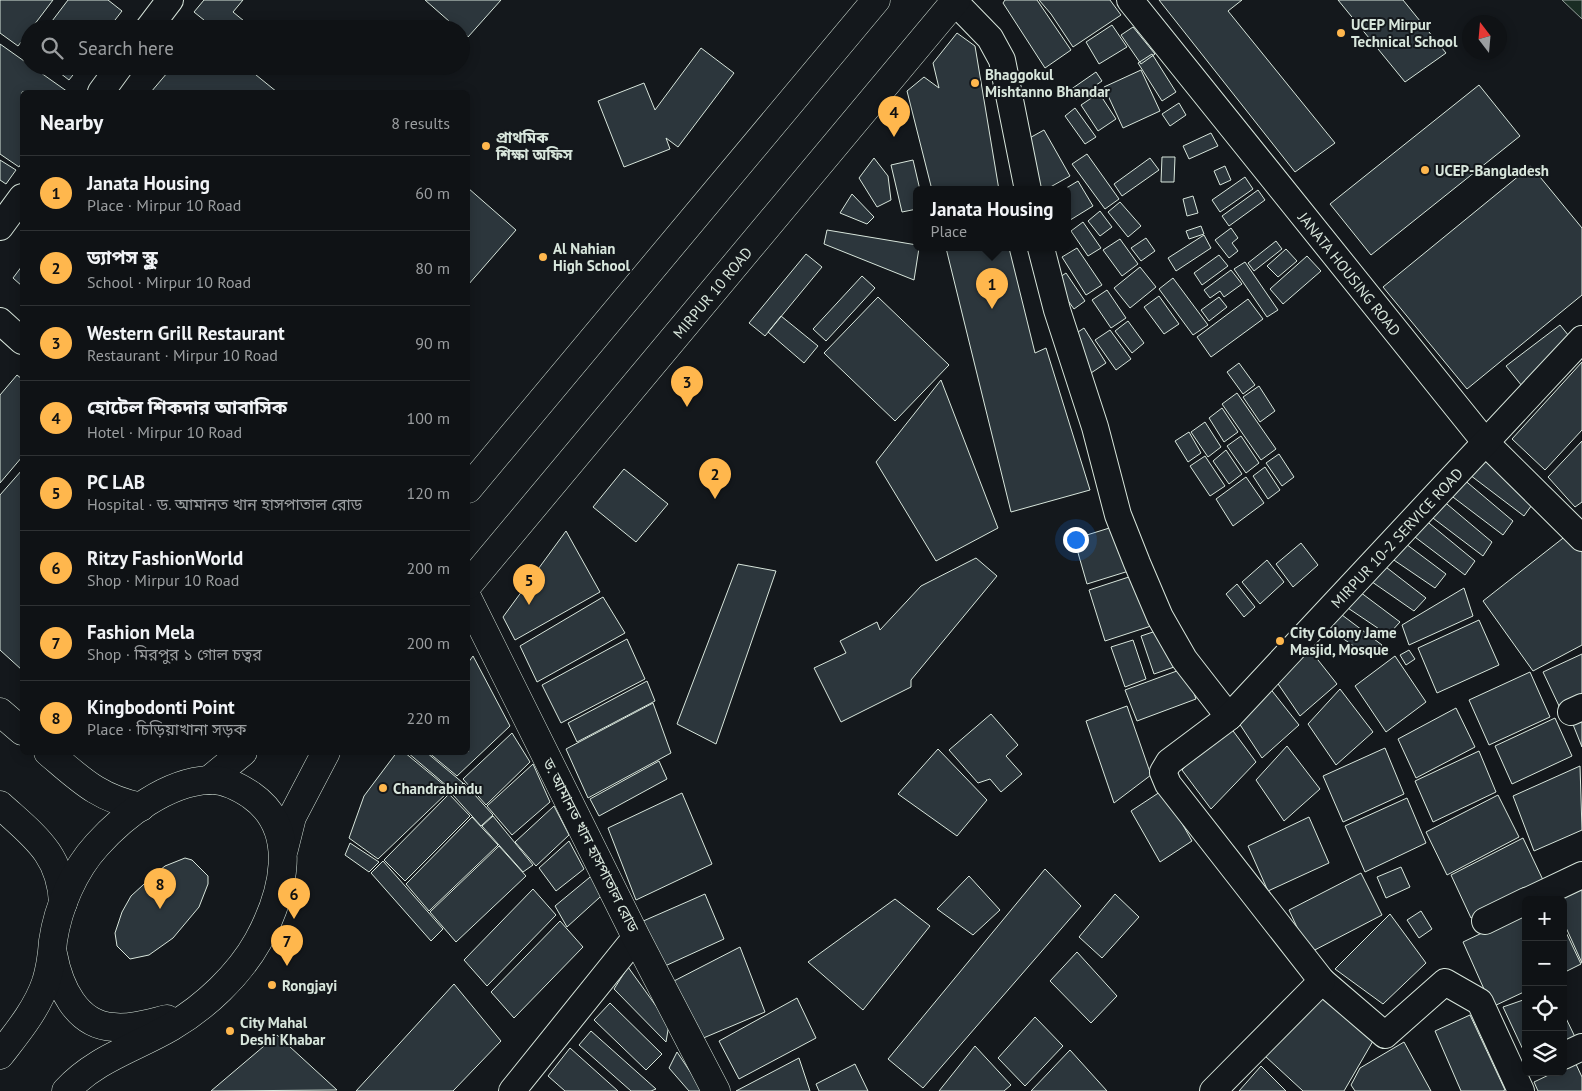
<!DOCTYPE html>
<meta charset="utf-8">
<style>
body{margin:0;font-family:"PT Sans","Noto Sans Bengali",sans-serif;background:#181b1e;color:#f1f3f6}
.controls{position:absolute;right:15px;bottom:15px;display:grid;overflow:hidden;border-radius:8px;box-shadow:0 2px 12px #0003}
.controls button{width:45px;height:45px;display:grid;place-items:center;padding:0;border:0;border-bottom:1px solid #2f3234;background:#0f1215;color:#f1f3f6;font:25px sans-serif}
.compass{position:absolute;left:1462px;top:15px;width:45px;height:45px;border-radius:50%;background:#0f1215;box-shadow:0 2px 12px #0003;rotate:344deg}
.you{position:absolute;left:1075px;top:539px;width:18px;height:18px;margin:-12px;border:4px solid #fff;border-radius:50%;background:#1a73e8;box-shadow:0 0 0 8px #1a73e833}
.badge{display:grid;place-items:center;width:32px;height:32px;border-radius:50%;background:#ffb74d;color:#111;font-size:16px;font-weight:700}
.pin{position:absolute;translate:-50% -41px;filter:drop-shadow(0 1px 2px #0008)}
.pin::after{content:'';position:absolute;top:26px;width:18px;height:15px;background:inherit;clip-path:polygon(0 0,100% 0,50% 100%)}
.popup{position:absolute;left:913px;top:186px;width:158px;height:65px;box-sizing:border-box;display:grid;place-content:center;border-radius:8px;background:#0f1215;filter:drop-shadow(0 1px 4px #0005);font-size:16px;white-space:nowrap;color:#9b9ea0}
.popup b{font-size:19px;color:#f1f3f6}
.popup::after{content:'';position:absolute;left:50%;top:100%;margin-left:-10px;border:10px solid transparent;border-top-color:#0f1215}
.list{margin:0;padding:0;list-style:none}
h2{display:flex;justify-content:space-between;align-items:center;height:65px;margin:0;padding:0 20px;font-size:21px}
h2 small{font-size:16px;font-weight:400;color:#9b9ea0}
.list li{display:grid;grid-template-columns:32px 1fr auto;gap:15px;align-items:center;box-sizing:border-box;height:75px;padding:0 20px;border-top:1px solid #2f3234}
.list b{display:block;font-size:19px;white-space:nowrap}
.list p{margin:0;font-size:16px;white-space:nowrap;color:#9b9ea0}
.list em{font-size:16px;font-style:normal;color:#9b9ea0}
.icon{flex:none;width:28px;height:28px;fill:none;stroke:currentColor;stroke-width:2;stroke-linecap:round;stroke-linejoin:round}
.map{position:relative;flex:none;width:1582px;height:1091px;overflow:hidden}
.search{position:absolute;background:#0f1215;box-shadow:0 2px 12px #0003;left:20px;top:20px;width:450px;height:55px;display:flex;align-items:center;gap:12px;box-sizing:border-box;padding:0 18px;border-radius:28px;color:#9b9ea0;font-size:19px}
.panel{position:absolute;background:#0f1215;box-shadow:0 2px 12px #0003;left:20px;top:90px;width:450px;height:665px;border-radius:8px}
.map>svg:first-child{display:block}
.green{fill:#1a2d24;stroke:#939e99}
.building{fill:#2c363c;stroke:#d8e6dc}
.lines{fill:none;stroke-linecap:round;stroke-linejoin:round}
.minor-casing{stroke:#d8e6dc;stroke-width:28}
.tertiary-casing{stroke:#d8e6dc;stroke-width:29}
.secondary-casing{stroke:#d8e6dc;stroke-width:29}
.primary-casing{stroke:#d8e6dc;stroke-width:29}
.minor{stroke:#14181c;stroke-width:26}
.tertiary{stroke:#14181c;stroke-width:28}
.secondary{stroke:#14181c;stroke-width:28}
.primary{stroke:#14181c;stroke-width:28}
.poi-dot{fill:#ffb74d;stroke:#14181c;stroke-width:2}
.labels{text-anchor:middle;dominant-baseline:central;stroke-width:4;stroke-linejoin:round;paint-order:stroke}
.poi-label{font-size:15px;font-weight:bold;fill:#d8e6dc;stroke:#14181c;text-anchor:start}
.street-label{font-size:15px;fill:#d8e6dc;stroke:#14181c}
</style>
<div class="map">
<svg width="1582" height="1091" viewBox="0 0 1582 1091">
<rect width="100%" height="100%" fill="#14181c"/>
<!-- green -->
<path class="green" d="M 1562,0 L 1582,0 L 1582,19 Z"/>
<!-- building -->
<path class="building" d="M 0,0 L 53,0 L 31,29 L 29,29 L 29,32 L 18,46 L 0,33 Z
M 68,0 L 108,0 L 122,11 L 108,29 L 46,29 Z
M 204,0 L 243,0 L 233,12 L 244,21 L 237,29 L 215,29 L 194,12 Z
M 425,0 L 501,0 L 468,37 L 461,29 L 458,29 Z
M 1005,0 L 1037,0 L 1071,50 L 1045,68 L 1003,3 Z
M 1039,0 L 1110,0 L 1121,15 L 1073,47 L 1051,14 Z
M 1159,0 L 1242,0 L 1228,11 L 1335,143 L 1295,172 Z
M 1338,0 L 1403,0 L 1446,53 L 1405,82 Z
M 1112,25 L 1127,47 L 1099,64 L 1086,42 Z
M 1133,27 L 1155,54 L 1141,64 L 1121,35 Z
M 957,33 L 975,46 L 999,190 L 932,190 L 907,91 L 924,77 L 939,88 L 933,63 Z
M 0,44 L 68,92 L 22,92 L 22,162 L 19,167 L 0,154 Z
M 701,48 L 734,73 L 678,147 L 666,138 L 670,149 L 624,167 L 598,101 L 644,83 L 655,110 Z
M 1152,54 L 1176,92 L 1162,101 L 1138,63 Z
M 51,66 L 80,66 L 69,80 Z
M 173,66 L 245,66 L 277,92 L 151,92 Z
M 1141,70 L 1160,111 L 1123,128 L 1104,87 Z
M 1096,72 L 1102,81 L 1076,99 L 1070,90 Z
M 1479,85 L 1520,136 L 1371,255 L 1330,204 Z
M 1099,93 L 1116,119 L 1098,131 L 1081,105 Z
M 1179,103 L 1186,115 L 1170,126 L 1162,114 Z
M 1075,108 L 1096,137 L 1085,144 L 1065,116 Z
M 1044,130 L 1070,176 L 1045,190 L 1041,190 L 1015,146 Z
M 1211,133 L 1218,146 L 1189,159 L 1183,146 Z
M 1087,154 L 1119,199 L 1105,209 L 1072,164 Z
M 1162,157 L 1175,157 L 1174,182 L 1161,182 Z
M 874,158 L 888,176 L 891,200 L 877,207 L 859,178 Z
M 1150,158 L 1159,170 L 1122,196 L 1114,184 Z
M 0,160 L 16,170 L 6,184 L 0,180 Z
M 913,160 L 920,190 L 917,190 L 917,209 L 902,212 L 891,165 Z
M 1225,166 L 1231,180 L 1220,185 L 1214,171 Z
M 1531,166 L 1582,228 L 1582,295 L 1467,389 L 1383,287 Z
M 1245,177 L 1253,189 L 1220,212 L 1212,200 Z
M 1078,181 L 1093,206 L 1067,222 L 1067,190 L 1063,190 Z
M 468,188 L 516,230 L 468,285 Z
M 1258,190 L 1265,200 L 1229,226 L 1222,216 Z
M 852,194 L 874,217 L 867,224 L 840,213 Z
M 1193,196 L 1198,213 L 1187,216 L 1183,199 Z
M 1120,202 L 1141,226 L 1128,237 L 1108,212 Z
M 1100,211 L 1112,227 L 1100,236 L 1088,221 Z
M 1083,222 L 1101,248 L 1088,256 L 1071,231 Z
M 1201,226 L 1204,234 L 1189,239 L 1186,231 Z
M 1231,228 L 1238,238 L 1232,243 L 1238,251 L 1229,258 L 1215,240 Z
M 827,230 L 917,245 L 919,248 L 914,280 L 824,244 Z
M 1204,235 L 1211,248 L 1176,271 L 1168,258 Z
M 1146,238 L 1155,251 L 1141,261 L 1131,248 Z
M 1120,239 L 1138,264 L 1122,276 L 1103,250 Z
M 1276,241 L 1282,249 L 1254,271 L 1248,263 Z
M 946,248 L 1009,248 L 1035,353 L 1046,348 L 1090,490 L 1011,512 Z
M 1077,248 L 1102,285 L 1086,295 L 1062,257 Z
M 1286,249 L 1297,261 L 1278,277 L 1267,266 Z
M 806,254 L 822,267 L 765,336 L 749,323 Z
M 1219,255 L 1228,266 L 1202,285 L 1194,273 Z
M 1307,256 L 1321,271 L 1283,304 L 1270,289 Z
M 1245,262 L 1278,310 L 1267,317 L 1234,269 Z
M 22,266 L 22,286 L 13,278 Z
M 1140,267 L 1156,287 L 1130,308 L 1114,288 Z
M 1231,270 L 1242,284 L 1224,297 L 1220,291 L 1210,298 L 1204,290 Z
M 1066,273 L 1085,301 L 1074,309 L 1054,281 Z
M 862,276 L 875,288 L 826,341 L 813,329 Z
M 1173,278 L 1208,325 L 1193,335 L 1159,289 Z
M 1107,290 L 1126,318 L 1111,328 L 1092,300 Z
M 1159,296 L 1179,324 L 1164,334 L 1144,307 Z
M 878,297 L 949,365 L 895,421 L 824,353 Z
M 1219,297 L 1227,307 L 1209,321 L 1201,310 Z
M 1248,299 L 1263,319 L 1211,357 L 1197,337 Z
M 781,316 L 818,346 L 804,363 L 768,332 Z
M 1128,321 L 1144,343 L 1132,353 L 1115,331 Z
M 1560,325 L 1573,341 L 1522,386 L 1506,366 Z
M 1084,328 L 1106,363 L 1091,373 L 1069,338 Z
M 1110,330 L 1131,359 L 1116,370 L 1095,340 Z
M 1582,362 L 1582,430 L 1545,470 L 1512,439 Z
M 1239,363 L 1255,385 L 1243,394 L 1227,372 Z
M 17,375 L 22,379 L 22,457 L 0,483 L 0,395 Z
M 941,380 L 998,528 L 936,561 L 876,462 Z
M 1259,386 L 1275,411 L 1260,422 L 1243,397 Z
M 1237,393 L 1276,449 L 1261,460 L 1222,404 Z
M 1222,408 L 1238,432 L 1224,442 L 1209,418 Z
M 1205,422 L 1221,447 L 1208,457 L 1191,432 Z
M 1189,432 L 1201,453 L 1188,462 L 1175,441 Z
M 1241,436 L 1259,463 L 1246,473 L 1227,446 Z
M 1582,441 L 1582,502 L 1575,507 L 1548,477 Z
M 1226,450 L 1242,474 L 1229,484 L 1213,461 Z
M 1279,454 L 1294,477 L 1282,486 L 1266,463 Z
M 1205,456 L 1225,486 L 1210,496 L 1190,466 Z
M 1483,459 L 1534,502 L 1524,516 L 1466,472 Z
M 1265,467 L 1280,490 L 1268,499 L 1253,476 Z
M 624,469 L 668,504 L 636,542 L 593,507 Z
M 22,470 L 22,670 L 0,650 L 0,495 Z
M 1246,477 L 1264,503 L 1233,526 L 1216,499 Z
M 1462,478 L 1513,521 L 1503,535 L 1445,491 Z
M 1441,499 L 1492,542 L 1483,556 L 1425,512 Z
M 1424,519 L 1475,561 L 1465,575 L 1407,531 Z
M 1119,525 L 1132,570 L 1087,584 L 1074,539 Z
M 566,531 L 600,592 L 515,640 L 503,617 Z
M 1567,535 L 1582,548 L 1582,645 L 1533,671 L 1483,601 Z
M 1402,541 L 1446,574 L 1435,588 L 1385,554 Z
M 1301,543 L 1318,565 L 1293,587 L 1276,564 Z
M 976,558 L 997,576 L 911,680 L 911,687 L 841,722 L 814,668 L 846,653 L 840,641 L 877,622 L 880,630 L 921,586 Z
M 1267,560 L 1284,582 L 1260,604 L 1242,582 Z
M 738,564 L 776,571 L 716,744 L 677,724 Z
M 1382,564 L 1426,598 L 1414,611 L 1365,577 Z
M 1138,574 L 1154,625 L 1105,641 L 1089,590 Z
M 1237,584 L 1255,607 L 1244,617 L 1226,594 Z
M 1464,588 L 1473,616 L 1409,645 L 1402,625 Z
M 1356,589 L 1400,622 L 1388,635 L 1339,602 Z
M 603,597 L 625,633 L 537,682 L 520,646 Z
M 1338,612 L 1382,645 L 1371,658 L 1322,624 Z
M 1479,620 L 1499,665 L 1437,693 L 1418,648 Z
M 1159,630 L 1177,666 L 1154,674 L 1141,636 Z
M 627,639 L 645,679 L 561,723 L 542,685 Z
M 1133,640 L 1146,679 L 1125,687 L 1111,647 Z
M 1303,641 L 1337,684 L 1300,716 L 1272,675 Z
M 1409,650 L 1415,659 L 1406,665 L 1400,655 Z
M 1582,654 L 1582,698 L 1560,708 L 1543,672 Z
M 473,656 L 510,726 L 457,776 L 428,752 L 468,752 L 468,663 Z
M 1395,656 L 1426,702 L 1386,732 L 1355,686 Z
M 1185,668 L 1196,699 L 1137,721 L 1125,690 Z
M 1530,672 L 1550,717 L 1489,745 L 1469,700 Z
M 647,681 L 655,701 L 577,742 L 568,723 Z
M 1265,682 L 1299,725 L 1262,758 L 1235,717 Z
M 1340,689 L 1373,732 L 1336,765 L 1308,724 Z
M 653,703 L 671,753 L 588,798 L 566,749 Z
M 1127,706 L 1151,775 L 1114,803 L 1086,721 Z
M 1456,708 L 1475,747 L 1416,778 L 1398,739 Z
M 991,714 L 1018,745 L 1006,756 L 1022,774 L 1001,792 L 990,779 L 978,783 L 949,750 Z
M 1582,717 L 1582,747 L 1572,722 Z
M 1555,718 L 1572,756 L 1512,784 L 1495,746 Z
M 1228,724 L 1256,762 L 1211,809 L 1182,770 Z
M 512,733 L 530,762 L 486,805 L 463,779 Z
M 1287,746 L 1320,789 L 1284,821 L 1256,780 Z
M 1385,748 L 1404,794 L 1343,822 L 1323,776 Z
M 938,749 L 987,800 L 957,836 L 898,794 Z
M 1479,751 L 1496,792 L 1433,822 L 1415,781 Z
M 397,752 L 404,752 L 450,790 L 378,859 L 349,838 L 364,796 Z
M 407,752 L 426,752 L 463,783 L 454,792 Z
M 659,761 L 667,779 L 599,816 L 590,799 Z
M 533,764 L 550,802 L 512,835 L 487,806 Z
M 1580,766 L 1582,830 L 1534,851 L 1513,796 Z
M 464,783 L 493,815 L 481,826 L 453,795 Z
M 1163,790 L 1192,841 L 1160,862 L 1131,811 Z
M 682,793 L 712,864 L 636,900 L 608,828 Z
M 449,794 L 470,816 L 405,881 L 384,860 Z
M 1498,795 L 1519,837 L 1447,875 L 1426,832 Z
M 1407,798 L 1426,843 L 1365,872 L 1345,826 Z
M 554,806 L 569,835 L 536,866 L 515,842 Z
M 493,816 L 533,865 L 523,872 L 482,826 Z
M 472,817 L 498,845 L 429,911 L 406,884 Z
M 1309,817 L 1329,863 L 1268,891 L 1248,846 Z
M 1523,838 L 1543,880 L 1471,918 L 1451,875 Z
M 569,841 L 584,869 L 556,891 L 539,868 Z
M 350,843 L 379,862 L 369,872 L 345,855 Z
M 499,846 L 526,876 L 456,942 L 430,912 Z
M 185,858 L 192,860 L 208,876 L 208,884 L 199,907 L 173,938 L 149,955 L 130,959 L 117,946 L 115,933 L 122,912 L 131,896 L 155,874 L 165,866 Z
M 383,861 L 443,929 L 431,941 L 371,873 Z
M 1401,867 L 1410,887 L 1386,898 L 1377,877 Z
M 601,868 L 610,888 L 567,927 L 555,906 Z
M 1045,869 L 1081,906 L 923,1088 L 888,1059 Z
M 1361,873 L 1382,915 L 1309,953 L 1289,910 Z
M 969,876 L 1000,910 L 973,935 L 937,909 Z
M 1582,885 L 1582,963 L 1563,921 L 1563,900 L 1554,900 Z
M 533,889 L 556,915 L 487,986 L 464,960 Z
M 705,894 L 724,939 L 665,966 L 641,922 Z
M 1115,894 L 1139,917 L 1102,958 L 1079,937 Z
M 895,899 L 930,926 L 863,1010 L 808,962 Z
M 1421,911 L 1432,929 L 1419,938 L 1407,920 Z
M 1526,912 L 1526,991 L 1492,1007 L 1463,942 Z
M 1390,914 L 1426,963 L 1383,1004 L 1335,969 Z
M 560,921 L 583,947 L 514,1018 L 491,992 Z
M 1563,926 L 1581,964 L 1563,973 Z
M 740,947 L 765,1012 L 701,1039 L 672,982 Z
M 1077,952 L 1117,996 L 1091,1023 L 1050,981 Z
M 628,967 L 669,1024 L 666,1042 L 614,989 Z
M 454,984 L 501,1041 L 453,1091 L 356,1091 Z
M 1323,994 L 1373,1041 L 1344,1091 L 1303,1091 L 1265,1056 Z
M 797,998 L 816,1038 L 739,1079 L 719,1041 Z
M 1526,999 L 1526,1056 L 1503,1007 Z
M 610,1003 L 662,1054 L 646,1070 L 594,1020 Z
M 1563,1012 L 1575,1037 L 1563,1042 Z
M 1470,1015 L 1505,1090 L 1503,1091 L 1461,1091 L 1435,1031 Z
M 1035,1017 L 1063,1046 L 1025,1086 L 998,1058 Z
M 591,1031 L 656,1089 L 651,1091 L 631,1091 L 579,1045 Z
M 277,1035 L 337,1090 L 211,1091 Z
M 1404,1042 L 1431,1091 L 1355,1091 L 1351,1085 L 1360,1068 Z
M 975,1046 L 1011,1085 L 1004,1091 L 939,1091 Z
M 570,1048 L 618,1091 L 565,1091 L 548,1076 Z
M 1070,1050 L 1107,1091 L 1031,1091 Z
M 677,1052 L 703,1091 L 689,1091 L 669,1068 Z
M 799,1058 L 810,1091 L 736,1091 Z
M 1575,1062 L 1582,1077 L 1582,1091 L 1538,1091 L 1534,1082 L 1555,1072 L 1563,1072 L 1563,1068 Z
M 855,1064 L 868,1091 L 819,1091 L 816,1084 Z
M 1261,1066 L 1286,1091 L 1239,1091 Z"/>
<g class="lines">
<defs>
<g id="minor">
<path id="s1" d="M 1130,0 L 1486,443 L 1582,538"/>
<path d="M 955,2 L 990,38 L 1002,60 L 1028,190"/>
<path d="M 148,29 L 170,0"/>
<path d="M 101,92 L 120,66"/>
<path d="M 0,227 L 22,197"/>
<path d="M 1041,248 L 1057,310 L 1095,427 L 1118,515 L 1137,563 L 1160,617 L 1184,659 L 1229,717"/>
<path d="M 0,321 L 22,341"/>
<path d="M 1571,712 L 1582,707"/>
<path d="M 1529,900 L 1582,875"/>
<path d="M 1485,921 L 1526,901"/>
<path d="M 1322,981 L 1385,1035 L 1445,982 L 1480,1002 L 1521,1091"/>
<path d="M 1563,1056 L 1582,1047"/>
<path d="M 512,1091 L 636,937"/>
<path id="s2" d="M 1213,1091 L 1322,981 L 1168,784 L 1163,772 L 1169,762 L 1229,717 L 1582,339"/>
</g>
<path id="tertiary" d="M 468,599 L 636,937 L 716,1091"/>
<path id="secondary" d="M 0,712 L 22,731
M 48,752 C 81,780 98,798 141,807
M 0,805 C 34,836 61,854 63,903"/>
<g id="primary">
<path d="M 468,489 L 876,0"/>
<path id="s3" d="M 468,585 L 956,0"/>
<path d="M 209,780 L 243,752"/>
<path d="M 284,849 L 292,817 L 326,752"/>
<path d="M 53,954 C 59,986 76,1025 113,1027 C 131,1029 150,1023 167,1019"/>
<path d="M 0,1055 C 17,1033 37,1009 46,982 C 50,969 52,955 53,941 C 58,907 74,870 97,845 C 124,815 167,782 209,780 C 225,779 239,787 251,795 C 301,830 283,895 258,941 C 239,975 205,1007 171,1027 C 135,1048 95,1059 66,1091"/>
</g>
</defs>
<!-- minor casing -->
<use href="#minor" class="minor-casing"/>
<!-- tertiary casing -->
<use href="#tertiary" class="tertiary-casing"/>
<!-- secondary casing -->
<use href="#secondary" class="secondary-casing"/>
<!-- primary casing -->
<use href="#primary" class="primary-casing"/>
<!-- minor -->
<use href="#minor" class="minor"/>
<!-- tertiary -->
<use href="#tertiary" class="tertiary"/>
<!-- secondary -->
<use href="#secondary" class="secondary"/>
<!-- primary -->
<use href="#primary" class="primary"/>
</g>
<!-- markers -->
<g class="poi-dot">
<circle cx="1341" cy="33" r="5"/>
<circle cx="975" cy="83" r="5"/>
<circle cx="486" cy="146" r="5"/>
<circle cx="1425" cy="170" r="5"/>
<circle cx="543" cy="257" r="5"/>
<circle cx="1280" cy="641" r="5"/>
<circle cx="383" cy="788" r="5"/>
<circle cx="272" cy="985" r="5"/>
<circle cx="230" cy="1031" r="5"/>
</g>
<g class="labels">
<!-- poi labels -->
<g class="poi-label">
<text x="1351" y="24">UCEP Mirpur<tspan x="1351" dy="17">Technical School</tspan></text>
<text x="985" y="74">Bhaggokul<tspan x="985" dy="17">Mishtanno Bhandar</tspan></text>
<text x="496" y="137">প্রাথমিক<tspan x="496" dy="17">শিক্ষা অফিস</tspan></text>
<text x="1435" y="170">UCEP-Bangladesh</text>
<text x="553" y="248">Al Nahian<tspan x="553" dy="17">High School</tspan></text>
<text x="1290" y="632">City Colony Jame<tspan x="1290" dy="17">Masjid, Mosque</tspan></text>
<text x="393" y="788">Chandrabindu</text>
<text x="282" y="985">Rongjayi</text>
<text x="240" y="1022">City Mahal<tspan x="240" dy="17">Deshi Khabar</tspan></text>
</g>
<!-- street labels -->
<g class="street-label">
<text stroke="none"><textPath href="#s1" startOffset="351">JANATA HOUSING ROAD</textPath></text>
<text stroke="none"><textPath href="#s3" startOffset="381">MIRPUR 10 ROAD</textPath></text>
<text stroke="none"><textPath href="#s2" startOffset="750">MIRPUR 10-2 SERVICE ROAD</textPath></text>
<text transform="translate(591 845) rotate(63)">ড. আমানত খান হাসপাতাল রোড</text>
</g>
</g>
</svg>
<div class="controls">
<button>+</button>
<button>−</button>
<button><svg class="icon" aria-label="locate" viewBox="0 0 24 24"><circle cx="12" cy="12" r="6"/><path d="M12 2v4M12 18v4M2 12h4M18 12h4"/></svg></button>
<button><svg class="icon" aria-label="layers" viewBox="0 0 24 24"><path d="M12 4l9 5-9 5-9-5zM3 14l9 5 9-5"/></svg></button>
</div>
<svg class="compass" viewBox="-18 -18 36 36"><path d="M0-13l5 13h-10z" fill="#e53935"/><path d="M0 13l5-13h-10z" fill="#9b9ea0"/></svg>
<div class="you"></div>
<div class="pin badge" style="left:992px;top:309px">1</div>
<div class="popup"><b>Janata Housing</b>Place</div>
<div class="pin badge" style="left:715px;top:499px">2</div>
<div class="pin badge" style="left:687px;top:407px">3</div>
<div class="pin badge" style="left:894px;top:137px">4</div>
<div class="pin badge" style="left:529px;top:605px">5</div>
<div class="pin badge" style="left:294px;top:919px">6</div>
<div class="pin badge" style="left:287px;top:966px">7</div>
<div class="pin badge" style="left:160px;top:909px">8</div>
<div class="search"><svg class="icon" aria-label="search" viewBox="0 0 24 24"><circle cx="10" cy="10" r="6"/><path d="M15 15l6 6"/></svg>Search here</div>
<section class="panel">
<h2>Nearby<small>8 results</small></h2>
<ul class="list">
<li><span class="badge">1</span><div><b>Janata Housing</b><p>Place · Mirpur 10 Road</p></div><em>60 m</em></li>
<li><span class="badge">2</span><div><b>ড্যাপস স্কুল</b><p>School · Mirpur 10 Road</p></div><em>80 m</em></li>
<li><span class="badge">3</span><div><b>Western Grill Restaurant</b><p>Restaurant · Mirpur 10 Road</p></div><em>90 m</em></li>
<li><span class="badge">4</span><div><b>হোটেল শিকদার আবাসিক</b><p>Hotel · Mirpur 10 Road</p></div><em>100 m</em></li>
<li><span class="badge">5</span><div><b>PC LAB</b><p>Hospital · ড. আমানত খান হাসপাতাল রোড</p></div><em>120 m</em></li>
<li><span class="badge">6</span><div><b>Ritzy FashionWorld</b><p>Shop · Mirpur 10 Road</p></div><em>200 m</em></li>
<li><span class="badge">7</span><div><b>Fashion Mela</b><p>Shop · মিরপুর ১ গোল চত্বর</p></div><em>200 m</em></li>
<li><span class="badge">8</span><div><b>Kingbodonti Point</b><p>Place · চিড়িয়াখানা সড়ক</p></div><em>220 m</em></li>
</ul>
</section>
</div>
